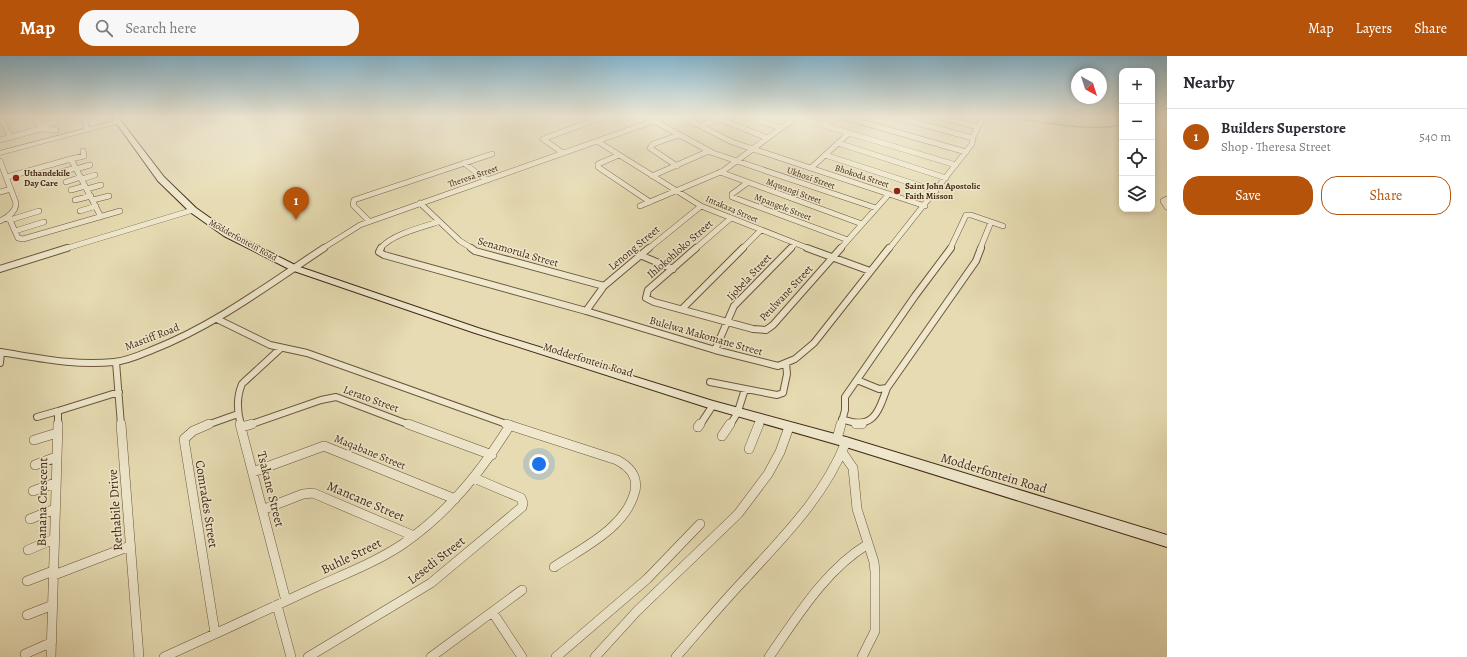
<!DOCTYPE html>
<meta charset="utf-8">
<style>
body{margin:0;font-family:Alegreya,serif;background:#f7f7f7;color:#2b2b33}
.controls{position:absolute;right:12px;top:12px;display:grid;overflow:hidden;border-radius:8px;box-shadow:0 2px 6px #0003}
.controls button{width:36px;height:36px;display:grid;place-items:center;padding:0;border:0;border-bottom:1px solid #e1e1e2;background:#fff;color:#2b2b33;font:20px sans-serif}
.compass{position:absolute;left:1071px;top:12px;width:36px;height:36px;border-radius:50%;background:#fff;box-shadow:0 2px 6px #0003;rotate:141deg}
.you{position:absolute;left:539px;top:408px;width:14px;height:14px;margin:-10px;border:3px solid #fff;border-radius:50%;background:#1a73e8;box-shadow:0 0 0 6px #1a73e833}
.badge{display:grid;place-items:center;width:26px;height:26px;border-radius:50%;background:#b45309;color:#fff;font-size:13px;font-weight:700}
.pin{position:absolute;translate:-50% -33px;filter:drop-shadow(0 1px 2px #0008)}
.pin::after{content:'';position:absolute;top:21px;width:14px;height:12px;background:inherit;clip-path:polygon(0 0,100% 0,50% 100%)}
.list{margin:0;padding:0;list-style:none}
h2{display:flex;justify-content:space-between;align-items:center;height:52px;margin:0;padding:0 16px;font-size:17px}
h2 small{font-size:13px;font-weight:400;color:#7c7c81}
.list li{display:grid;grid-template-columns:26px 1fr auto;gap:12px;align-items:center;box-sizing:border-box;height:56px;padding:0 16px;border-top:1px solid #e1e1e2}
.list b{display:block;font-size:15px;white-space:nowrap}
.list p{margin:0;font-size:13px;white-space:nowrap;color:#7c7c81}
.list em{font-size:13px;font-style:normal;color:#7c7c81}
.actions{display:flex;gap:8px;padding:12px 16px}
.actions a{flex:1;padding:9px 0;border:1px solid #b45309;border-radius:16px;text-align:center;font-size:14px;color:#b45309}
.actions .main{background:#b45309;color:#fff}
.icon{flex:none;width:22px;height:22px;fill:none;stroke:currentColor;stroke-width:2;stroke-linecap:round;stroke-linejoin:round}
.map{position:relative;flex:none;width:1167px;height:601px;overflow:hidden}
header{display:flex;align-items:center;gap:24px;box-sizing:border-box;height:56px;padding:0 20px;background:#b45309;color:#fff}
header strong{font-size:19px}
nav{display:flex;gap:22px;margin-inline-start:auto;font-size:14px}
.search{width:280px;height:36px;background:#f7f7f7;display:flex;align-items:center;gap:10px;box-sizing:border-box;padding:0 14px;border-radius:16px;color:#7c7c81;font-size:15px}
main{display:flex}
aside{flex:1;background:#fff}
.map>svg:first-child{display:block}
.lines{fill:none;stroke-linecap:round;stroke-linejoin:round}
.stream{stroke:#75816f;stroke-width:1.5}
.minor-far2-casing{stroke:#6c563c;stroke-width:6}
.minor-far1-casing{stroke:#6c563c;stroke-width:8}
.minor-casing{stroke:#6c563c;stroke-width:10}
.tertiary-casing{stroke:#6c563c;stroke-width:1}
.secondary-casing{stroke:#432915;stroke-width:2}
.minor-far2{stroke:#efe8cd;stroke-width:5}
.minor-far1{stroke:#efe8cd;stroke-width:6}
.minor{stroke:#efe8cd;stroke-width:9}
.tertiary{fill:#efe8cd;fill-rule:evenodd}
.secondary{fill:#efe8cd;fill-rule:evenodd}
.poi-dot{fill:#8f2418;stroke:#efe8cd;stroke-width:1.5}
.labels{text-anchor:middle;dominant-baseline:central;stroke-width:3;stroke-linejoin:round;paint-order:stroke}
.far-poi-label{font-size:9px;font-weight:bold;fill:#432915;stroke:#efe8cd;text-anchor:start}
.far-street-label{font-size:9px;fill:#432915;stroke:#efe8cd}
.street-label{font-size:11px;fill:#432915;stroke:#efe8cd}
.near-street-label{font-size:13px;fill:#432915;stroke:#efe8cd}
</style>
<header>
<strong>Map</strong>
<div class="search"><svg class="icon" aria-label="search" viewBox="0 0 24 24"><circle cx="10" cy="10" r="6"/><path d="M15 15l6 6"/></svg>Search here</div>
<nav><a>Map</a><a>Layers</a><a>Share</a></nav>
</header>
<main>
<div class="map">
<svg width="1167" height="601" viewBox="0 0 1167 601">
<rect width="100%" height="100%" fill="#e6dbb2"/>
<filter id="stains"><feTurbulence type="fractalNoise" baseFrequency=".005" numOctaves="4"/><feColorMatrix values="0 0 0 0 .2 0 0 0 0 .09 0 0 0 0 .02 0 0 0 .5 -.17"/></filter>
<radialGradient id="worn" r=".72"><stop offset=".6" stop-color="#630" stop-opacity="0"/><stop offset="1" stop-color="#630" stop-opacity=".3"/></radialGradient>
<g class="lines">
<!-- stream -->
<path class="stream" d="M 1011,62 C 1047,66 1086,76 1122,69"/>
<defs>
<path id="minor-far2" d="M 1,61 L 10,81
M 84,61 L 87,74
M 683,61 L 732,86 L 925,150
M 796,61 L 956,109
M 844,61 L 966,96
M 895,61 L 973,82
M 941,61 L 978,71
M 1056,61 L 1056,65
M 720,63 L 767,82
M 654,65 L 713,97 L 876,152
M 760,65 L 781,72
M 823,69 L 836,61
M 41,70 L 56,66
M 700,70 L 724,61
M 41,73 L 56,74
M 0,84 L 40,73 L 41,70 L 35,61
M 597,85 L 701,150 L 810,193
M 838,87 L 946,122
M 563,97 L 543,83 L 603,61
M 619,99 L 598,108 L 598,111 L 650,146
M 825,99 L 936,135
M 71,103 L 84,100 L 83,95
M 0,105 L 16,147 C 16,156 8,161 0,165
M 464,107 L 486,124
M 677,110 L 650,92 L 653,88 L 679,79
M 811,112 L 849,77
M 76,113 L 90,109
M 61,116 L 76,112
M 720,116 L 862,168
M 652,120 L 709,95
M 7,121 L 71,103 L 101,161
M 82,123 L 95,119
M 66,126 L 81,121
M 747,127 L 732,138 L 732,141 L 848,184
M 87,133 L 101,129
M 71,134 L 85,130
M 0,136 L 11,133
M 1167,143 L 1163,145 L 1167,151
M 75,144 L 91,140
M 93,144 L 109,140
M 420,147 L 460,185 L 473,193
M 640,150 L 723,115 L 796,61
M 80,155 L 96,150
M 5,162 L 10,164 L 18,182 L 23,183 L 120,155
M 10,164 L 39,155
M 369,165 L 353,149 L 354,144 L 492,98
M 15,175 L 44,166
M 64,193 L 193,154
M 322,193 L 360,169 L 665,61
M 380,193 C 390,179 422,171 438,166
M 648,193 L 701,150
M 695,193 L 731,162
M 742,193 L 761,174
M 790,193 L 795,188
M 840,193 L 889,138
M 889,193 L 972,88 L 973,81 L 983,61
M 950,193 L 966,159 L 971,159 L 1003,170
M 980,193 L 991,166"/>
<path id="minor-far1" d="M 381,192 L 379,196 L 384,199 L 586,255 L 715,294 L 778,310 L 795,303 L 814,287 L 889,192
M 471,192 L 475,195 L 604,230
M 696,192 L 648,234 L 646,242 L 654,246 L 753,273 L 766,274 L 773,269 L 841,192
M 807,192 L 870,215
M 640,199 L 673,213
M 0,213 L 67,192
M 682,253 L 743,192
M 586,255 L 604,230 L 649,192
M 217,263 L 270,289 L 307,297 L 509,369
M 715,294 L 734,250 L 791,192
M 0,296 C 39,302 75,310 114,306 C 127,305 140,299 152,294 C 214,270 268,229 324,192
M 116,306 L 121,369
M 0,307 L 1,296
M 857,324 L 879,333 L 887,332 L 976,205 L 981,192
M 244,326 L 281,292
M 710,326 L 777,339 L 783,337 L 787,318 L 786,307
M 739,352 L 745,333
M 37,361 L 58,355
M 842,363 C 873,375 878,357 887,332
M 58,369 L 58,355 L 119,336
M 207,369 L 238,358
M 241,369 C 237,355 236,342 242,328
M 249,369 L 321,344 L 336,341 L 410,369
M 700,369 L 713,349
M 730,369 L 738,356
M 759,369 L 761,363
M 841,369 L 845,354 L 845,341 L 915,240 L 951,192"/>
<path id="minor" d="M 121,368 L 139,601
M 209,368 L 193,375 L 184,383 L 215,577
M 240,368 L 286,545
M 408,368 L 492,399
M 506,368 L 617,404 C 630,411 638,420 635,435 C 626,472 582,492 554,511
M 856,368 L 862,368
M 242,371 L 252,368
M 698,371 L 700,368
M 722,380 L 730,368
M 837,383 L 841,368
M 34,384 L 57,377
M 749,393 L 759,368
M 842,396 L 853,412 L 857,453 L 874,506 L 875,516 L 875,575 L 862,601
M 35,409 L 56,401
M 253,416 L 324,390 L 455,443
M 33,435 L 55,427
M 262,454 L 303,438 L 313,437 L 414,480
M 30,463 L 55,453
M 28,494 L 54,483
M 54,519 L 130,490
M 27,525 L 53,515
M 277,549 L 291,601
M 493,557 L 522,601
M 27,559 L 53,549
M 25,598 L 52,586
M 51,601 L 58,368
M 164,601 C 215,578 265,555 316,531 C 345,518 376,506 403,488 C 448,457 482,415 510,369
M 308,601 L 431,527 L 522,451 L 523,447 L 521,442 L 474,422
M 431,601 L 522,534
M 556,601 L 647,523 L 700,468
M 595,601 L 637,555 L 738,458 L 768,418 L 780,396 L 789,371
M 676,601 C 699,575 721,548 745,523 C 784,480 824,441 846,386
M 769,601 C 797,561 825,514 868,488"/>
<path id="tertiary" d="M 118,64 L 120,65 L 120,67 L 0,99 L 0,95 Z"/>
<path id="secondary" d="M 112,61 L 118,61 L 164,121 L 196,152 L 230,176 L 297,210 L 478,272 L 713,345 L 846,381 L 1167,479 L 1167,491 L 846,391 L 709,352 L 472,276 L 291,214 L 224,180 L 190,156 L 158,125 Z"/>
</defs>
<!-- minor-far2 casing -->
<use href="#minor-far2" class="minor-far2-casing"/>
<!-- minor-far1 casing -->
<use href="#minor-far1" class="minor-far1-casing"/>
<!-- minor casing -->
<use href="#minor" class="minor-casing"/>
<!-- tertiary casing -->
<use href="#tertiary" class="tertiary-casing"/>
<!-- secondary casing -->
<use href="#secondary" class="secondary-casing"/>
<!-- minor-far2 -->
<use href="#minor-far2" class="minor-far2"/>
<!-- minor-far1 -->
<use href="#minor-far1" class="minor-far1"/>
<!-- minor -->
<use href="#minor" class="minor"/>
<!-- tertiary -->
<use href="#tertiary" class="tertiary"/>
<!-- secondary -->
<use href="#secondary" class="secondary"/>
</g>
<!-- sky -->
<linearGradient id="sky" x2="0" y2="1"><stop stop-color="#87b7d0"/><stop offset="0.42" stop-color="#f4efdc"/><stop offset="1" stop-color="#f4efdc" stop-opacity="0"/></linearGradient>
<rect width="1167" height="145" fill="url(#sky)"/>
<!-- markers -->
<g class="poi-dot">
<circle cx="16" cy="122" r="4"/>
<circle cx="897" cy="135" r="4"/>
</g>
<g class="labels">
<!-- far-poi labels -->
<g class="far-poi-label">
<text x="24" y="117">Uthandekile<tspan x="24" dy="10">Day Care</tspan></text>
<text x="905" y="130">Saint John Apostolic<tspan x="905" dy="10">Faith Misson</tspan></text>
</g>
<!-- far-street labels -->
<g class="far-street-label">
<text transform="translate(473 120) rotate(-19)">Theresa Street</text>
<text transform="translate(862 120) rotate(18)">Bhokoda Street</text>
<text transform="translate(811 122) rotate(19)">Ukhozi Street</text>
<text transform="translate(794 135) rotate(20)">Mqwangi Street</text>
<text transform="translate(783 151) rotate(21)">Mpangele Street</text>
<text transform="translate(732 153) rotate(23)">Intakaza Street</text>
<text transform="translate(243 184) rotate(29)">Modderfontein Road</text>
</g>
<!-- street labels -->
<g class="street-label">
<text transform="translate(634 192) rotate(-40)">Lenong Street</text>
<text transform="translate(680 193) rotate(-41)">Ihlokohloko Street</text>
<text transform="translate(518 196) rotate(16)">Senamorula Street</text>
<text transform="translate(749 221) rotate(-47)">Ijobela Street</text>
<text transform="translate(786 237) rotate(-47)">Peulwane Street</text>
<text transform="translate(706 280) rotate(16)">Bulelwa Makomane Street</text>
<text transform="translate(152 281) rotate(-21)">Mastiff Road</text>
<text transform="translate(588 304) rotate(17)">Modderfontein Road</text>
<text transform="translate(371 343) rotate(20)">Lerato Street</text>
<text transform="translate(370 396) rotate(22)">Maqabane Street</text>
</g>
<!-- near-street labels -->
<g class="near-street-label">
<text transform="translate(994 417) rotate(17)">Modderfontein Road</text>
<text transform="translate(271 433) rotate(76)">Tsakane Street</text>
<text transform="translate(366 445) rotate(23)">Mancane Street</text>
<text transform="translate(42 446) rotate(-89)">Banana Crescent</text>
<text transform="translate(207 448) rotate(81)">Comrades Street</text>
<text transform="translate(115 454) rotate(-94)">Rethabile Drive</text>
<text transform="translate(351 500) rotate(-26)">Buhle Street</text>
<text transform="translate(436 504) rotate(-38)">Lesedi Street</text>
</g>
</g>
<rect width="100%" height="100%" filter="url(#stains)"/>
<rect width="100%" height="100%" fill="url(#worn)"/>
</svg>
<div class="controls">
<button>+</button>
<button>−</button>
<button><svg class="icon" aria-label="locate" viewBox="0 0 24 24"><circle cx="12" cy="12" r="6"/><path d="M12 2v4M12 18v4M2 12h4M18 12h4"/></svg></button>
<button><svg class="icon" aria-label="layers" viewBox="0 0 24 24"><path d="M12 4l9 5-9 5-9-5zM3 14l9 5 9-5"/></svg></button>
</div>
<svg class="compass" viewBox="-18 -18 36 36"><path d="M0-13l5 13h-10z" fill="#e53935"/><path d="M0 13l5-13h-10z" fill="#7c7c81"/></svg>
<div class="you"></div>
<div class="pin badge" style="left:296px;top:164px">1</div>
</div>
<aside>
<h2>Nearby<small></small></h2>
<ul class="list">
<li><span class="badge">1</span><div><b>Builders Superstore</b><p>Shop · Theresa Street</p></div><em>540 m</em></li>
</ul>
<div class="actions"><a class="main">Save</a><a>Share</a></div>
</aside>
</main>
